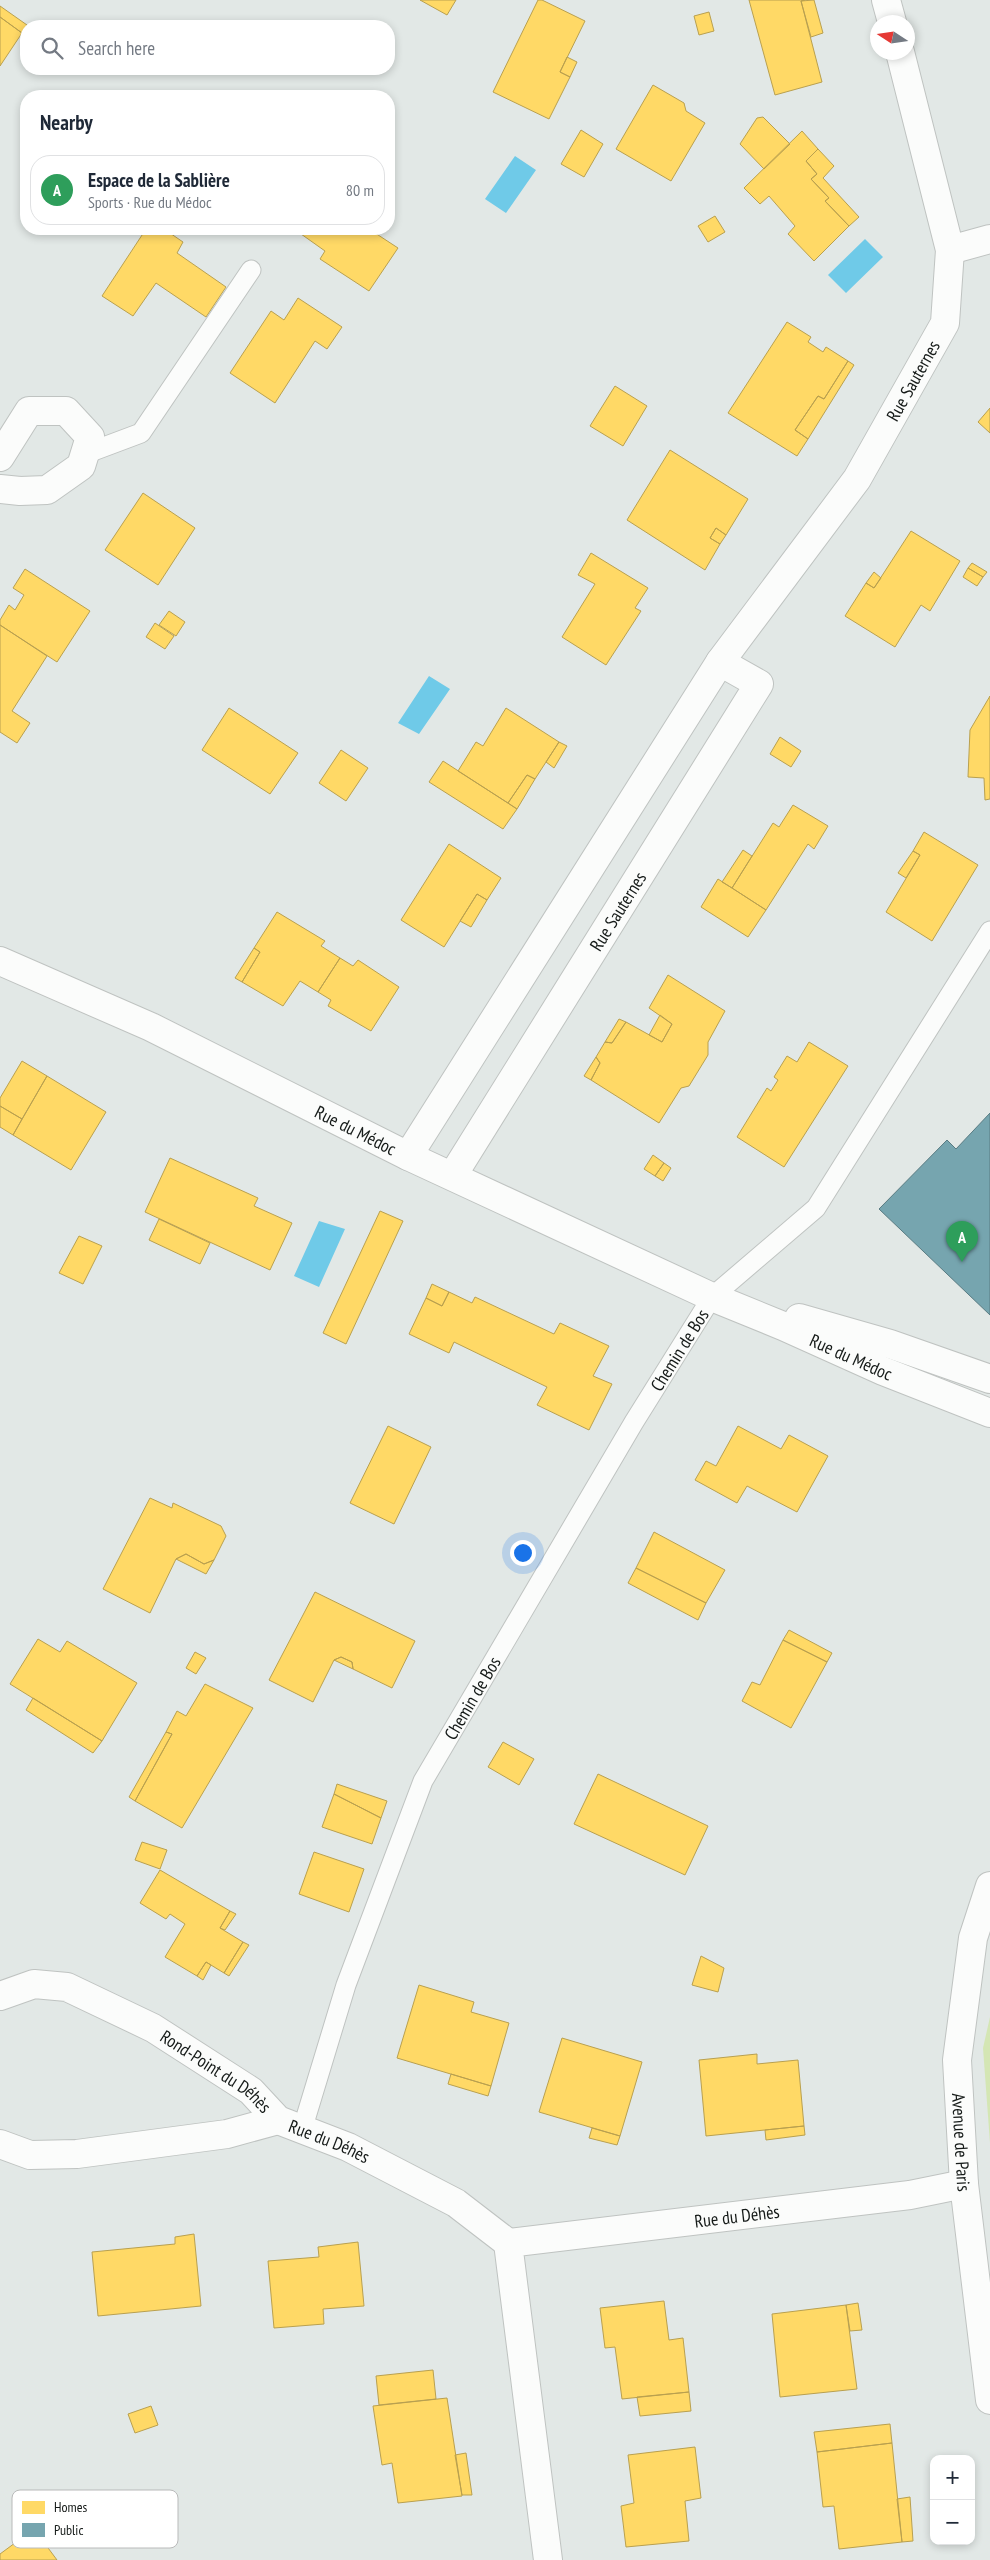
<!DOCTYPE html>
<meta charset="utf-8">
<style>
body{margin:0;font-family:"PT Sans Narrow",sans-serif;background:#f6f6f7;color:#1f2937}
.controls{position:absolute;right:15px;bottom:15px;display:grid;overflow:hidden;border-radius:10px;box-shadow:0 2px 8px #0003}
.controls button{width:45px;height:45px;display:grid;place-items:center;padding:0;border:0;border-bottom:1px solid #e0e1e3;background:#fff;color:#1f2937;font:25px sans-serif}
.compass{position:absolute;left:870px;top:15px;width:45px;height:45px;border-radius:50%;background:#fff;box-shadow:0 2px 8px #0003;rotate:282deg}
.you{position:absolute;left:522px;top:1552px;width:18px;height:18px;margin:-12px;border:4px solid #fff;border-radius:50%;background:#1a73e8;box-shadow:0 0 0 8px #1a73e833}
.badge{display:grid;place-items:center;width:32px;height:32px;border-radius:50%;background:#0b8043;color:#fff;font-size:16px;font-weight:700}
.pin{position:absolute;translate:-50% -41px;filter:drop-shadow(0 1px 2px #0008)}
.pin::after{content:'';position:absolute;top:26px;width:18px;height:15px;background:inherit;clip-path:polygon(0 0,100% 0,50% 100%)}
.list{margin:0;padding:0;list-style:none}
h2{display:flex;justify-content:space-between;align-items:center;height:65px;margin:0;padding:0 20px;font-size:21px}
h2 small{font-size:16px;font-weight:400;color:#747a83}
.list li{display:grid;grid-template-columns:32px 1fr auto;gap:15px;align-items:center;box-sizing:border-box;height:70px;margin:0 10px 10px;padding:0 10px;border:1px solid #e0e1e3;border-radius:20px}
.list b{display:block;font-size:19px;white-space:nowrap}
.list p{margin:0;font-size:16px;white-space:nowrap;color:#747a83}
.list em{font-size:16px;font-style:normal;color:#747a83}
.icon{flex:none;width:28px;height:28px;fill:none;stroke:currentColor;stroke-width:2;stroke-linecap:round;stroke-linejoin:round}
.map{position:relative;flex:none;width:990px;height:2560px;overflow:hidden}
.search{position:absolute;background:#fff;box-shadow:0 2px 8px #0003;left:20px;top:20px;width:375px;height:55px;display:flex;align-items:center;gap:12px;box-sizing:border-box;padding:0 18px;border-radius:20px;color:#747a83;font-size:19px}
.panel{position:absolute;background:#fff;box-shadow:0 2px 8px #0003;left:20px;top:90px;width:375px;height:145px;border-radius:20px}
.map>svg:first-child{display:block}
.green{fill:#d4e6b4}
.water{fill:#6fcae8}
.homes{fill:#ffd966;stroke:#b9a04f}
.public{fill:#76a5af;stroke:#597b82}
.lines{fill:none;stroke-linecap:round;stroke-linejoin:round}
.service-casing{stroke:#bfc3c1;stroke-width:21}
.minor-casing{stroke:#bfc3c1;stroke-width:30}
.tertiary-casing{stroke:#bfc3c1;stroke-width:30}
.service{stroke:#fbfcfb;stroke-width:19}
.minor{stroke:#fbfcfb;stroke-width:28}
.tertiary{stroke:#fbfcfb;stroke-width:28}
.labels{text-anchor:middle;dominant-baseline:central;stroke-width:5;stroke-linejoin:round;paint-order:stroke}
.street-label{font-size:18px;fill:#151a18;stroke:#fff}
.key{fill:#fff;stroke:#b9baba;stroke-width:1}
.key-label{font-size:14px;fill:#151a18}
</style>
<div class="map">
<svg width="990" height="2560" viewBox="0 0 990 2560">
<rect width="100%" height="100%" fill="#e2e8e6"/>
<!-- green -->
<path class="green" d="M 990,2017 L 990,2143 L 983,2048 Z"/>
<!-- water -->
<path class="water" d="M 515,156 L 536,170 L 506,213 L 485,199 Z
M 865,239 L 883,257 L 846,293 L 828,275 Z
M 429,676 L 450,689 L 419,734 L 398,723 Z
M 319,1221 L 345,1229 L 319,1287 L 294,1276 Z"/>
<!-- homes -->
<path class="homes" d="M 420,0 L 456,0 L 447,15 Z
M 538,0 L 542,0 L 585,21 L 560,72 L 570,77 L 549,119 L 493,92 Z
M 749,0 L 805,0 L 801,1 L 822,82 L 775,95 Z
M 814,0 L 823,33 L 811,37 L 801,1 Z
M 0,6 L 27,25 L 22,33 L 0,17 Z
M 709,12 L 714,31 L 699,35 L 694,16 Z
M 0,17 L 22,33 L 0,66 Z
M 567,57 L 577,62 L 570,77 L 560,72 Z
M 653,85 L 684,103 L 686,111 L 705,123 L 671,181 L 616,149 Z
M 763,117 L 790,144 L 764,169 L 740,144 L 757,118 Z
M 581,130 L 603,144 L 584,177 L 561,164 Z
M 802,131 L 818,149 L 806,161 L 817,174 L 811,179 L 829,198 L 825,201 L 849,226 L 814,261 L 788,234 L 795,226 L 769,196 L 760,204 L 744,188 Z
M 818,149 L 834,166 L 823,178 L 859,217 L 849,226 L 825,201 L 829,198 L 811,179 L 817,174 L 806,161 Z
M 715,216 L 725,232 L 708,242 L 698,226 Z
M 146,229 L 164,229 L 183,242 L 177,253 L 226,287 L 206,317 L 156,283 L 133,316 L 102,296 Z
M 294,229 L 369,229 L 398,248 L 369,291 L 320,259 L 325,251 Z
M 298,298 L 342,327 L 327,349 L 315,341 L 275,403 L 230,373 L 271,311 L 284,320 Z
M 787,322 L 811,337 L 808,342 L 823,352 L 826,347 L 848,361 L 824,399 L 818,396 L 795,430 L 808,439 L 797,456 L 728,413 Z
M 848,361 L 854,365 L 808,439 L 795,430 L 818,396 L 824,399 Z
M 615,386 L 647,406 L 623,446 L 590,426 Z
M 990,408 L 990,433 L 978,422 Z
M 670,450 L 748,499 L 726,535 L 716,528 L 710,538 L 720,544 L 705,570 L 627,520 Z
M 143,493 L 195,528 L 158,585 L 105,550 Z
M 716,528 L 726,535 L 720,544 L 710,538 Z
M 911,531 L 960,561 L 930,611 L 921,605 L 895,647 L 845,616 L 866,583 L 874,588 Z
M 591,553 L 648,588 L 635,608 L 641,611 L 606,665 L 562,637 L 595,584 L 578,575 Z
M 972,563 L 987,572 L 983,577 L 968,568 Z
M 968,568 L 983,577 L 977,586 L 963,577 Z
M 25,569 L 90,611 L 57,662 L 0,625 L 0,620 L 9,605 L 15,610 L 24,595 L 13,588 Z
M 874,572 L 881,578 L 874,588 L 866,583 Z
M 169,611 L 185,622 L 176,636 L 159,625 Z
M 155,623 L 174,636 L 165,649 L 146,637 Z
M 0,625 L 47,656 L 12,711 L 30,723 L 17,743 L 0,732 Z
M 990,696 L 990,799 L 985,800 L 984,778 L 968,777 L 970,730 Z
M 229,708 L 298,753 L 270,794 L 202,750 Z
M 506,708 L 559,742 L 535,779 L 527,775 L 508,803 L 458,771 L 476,742 L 483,746 Z
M 780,737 L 801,751 L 791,767 L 770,754 Z
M 559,742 L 567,746 L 554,768 L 546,762 Z
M 341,750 L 368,768 L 346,801 L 319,783 Z
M 443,761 L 517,809 L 503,829 L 429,782 Z
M 527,775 L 535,779 L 517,809 L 508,803 Z
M 793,805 L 828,826 L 814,849 L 808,844 L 766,910 L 732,888 L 773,823 L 779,827 Z
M 924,832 L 978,865 L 932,941 L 886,912 L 920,855 L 913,851 Z
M 449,844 L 501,878 L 487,900 L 477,894 L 444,947 L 401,920 Z
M 743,850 L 752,856 L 732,888 L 722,882 Z
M 913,851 L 920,855 L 906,878 L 898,873 Z
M 718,879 L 766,910 L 748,937 L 701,907 Z
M 477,894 L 487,900 L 471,927 L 460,921 Z
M 277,912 L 325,941 L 321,946 L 340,958 L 318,992 L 300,981 L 283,1006 L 242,982 L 260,952 L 254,948 Z
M 254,948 L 260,952 L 242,982 L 235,978 Z
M 340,958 L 353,966 L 358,960 L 399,987 L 371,1031 L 328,1006 L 331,1000 L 318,992 Z
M 668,975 L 725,1011 L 708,1042 L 708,1055 L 689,1086 L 681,1088 L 659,1123 L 591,1080 L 600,1063 L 596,1057 L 605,1042 L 612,1043 L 626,1022 L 662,1042 L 672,1024 L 649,1008 Z
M 660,1015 L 672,1024 L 662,1042 L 649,1035 Z
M 619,1019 L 626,1022 L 612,1043 L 605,1042 Z
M 809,1042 L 848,1066 L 784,1167 L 737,1137 L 767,1088 L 771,1091 L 778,1080 L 774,1077 L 787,1056 L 797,1062 Z
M 596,1057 L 600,1063 L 591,1080 L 584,1076 Z
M 22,1061 L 47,1076 L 22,1119 L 0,1106 L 0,1098 Z
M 47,1076 L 106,1112 L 71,1170 L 13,1135 Z
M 0,1106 L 22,1119 L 13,1135 L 0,1127 Z
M 653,1155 L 664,1163 L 655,1176 L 644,1169 Z
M 170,1158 L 258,1198 L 254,1206 L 292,1223 L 270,1270 L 145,1212 Z
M 664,1163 L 671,1168 L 663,1181 L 655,1176 Z
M 380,1211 L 403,1221 L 346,1344 L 323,1333 Z
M 159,1219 L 210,1243 L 200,1264 L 149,1240 Z
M 79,1236 L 102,1246 L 83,1284 L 59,1273 Z
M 432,1284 L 449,1292 L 442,1306 L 426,1298 Z
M 449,1292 L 472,1303 L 475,1297 L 554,1334 L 560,1323 L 609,1346 L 593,1376 L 612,1384 L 589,1430 L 537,1405 L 547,1387 L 454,1342 L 449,1353 L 409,1334 L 426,1298 L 442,1306 Z
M 388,1426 L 431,1447 L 394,1524 L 350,1503 Z
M 738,1426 L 781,1449 L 789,1435 L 828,1456 L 797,1512 L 747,1486 L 737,1503 L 695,1480 L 706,1461 L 716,1466 Z
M 150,1498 L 172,1508 L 173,1503 L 221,1526 L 226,1536 L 214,1560 L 204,1564 L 186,1554 L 176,1559 L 150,1613 L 103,1589 Z
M 654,1532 L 725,1570 L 706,1603 L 636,1568 Z
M 186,1554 L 204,1564 L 214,1560 L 206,1574 L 176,1559 Z
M 636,1568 L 706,1603 L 698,1620 L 628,1583 Z
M 315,1592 L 415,1641 L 392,1688 L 353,1669 L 352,1662 L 341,1657 L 334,1660 L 313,1702 L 269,1680 Z
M 789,1630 L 832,1653 L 827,1662 L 783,1640 Z
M 38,1639 L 60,1652 L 67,1641 L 137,1683 L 102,1741 L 10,1684 Z
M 783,1640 L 827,1662 L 791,1728 L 742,1701 L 752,1682 L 760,1685 Z
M 195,1652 L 206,1658 L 196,1674 L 186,1668 Z
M 341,1657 L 352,1662 L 353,1669 L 334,1660 Z
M 205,1684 L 253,1708 L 182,1828 L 135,1801 L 172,1734 L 166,1732 L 177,1711 L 186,1716 Z
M 33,1698 L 102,1741 L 93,1753 L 26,1710 Z
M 166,1732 L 172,1734 L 135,1801 L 129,1797 Z
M 503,1742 L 534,1759 L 519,1785 L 488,1767 Z
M 598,1774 L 708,1826 L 685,1875 L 574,1824 Z
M 337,1784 L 387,1801 L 381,1818 L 334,1794 Z
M 334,1794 L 381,1818 L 372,1844 L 322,1827 Z
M 142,1842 L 167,1850 L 160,1869 L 135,1860 Z
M 314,1852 L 364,1869 L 349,1912 L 299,1894 Z
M 160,1870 L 230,1911 L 220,1928 L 243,1942 L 224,1973 L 206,1962 L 197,1976 L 165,1957 L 185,1924 L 170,1914 L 166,1919 L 140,1903 Z
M 230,1911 L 236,1914 L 225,1930 L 220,1928 Z
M 243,1942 L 249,1945 L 229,1976 L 224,1973 Z
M 701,1956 L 724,1968 L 718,1992 L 692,1985 Z
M 206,1962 L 211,1965 L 203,1980 L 197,1976 Z
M 419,1985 L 474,2002 L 471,2012 L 509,2023 L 491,2086 L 397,2058 Z
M 562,2038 L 642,2062 L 620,2136 L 539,2112 Z
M 757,2054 L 757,2064 L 798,2060 L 804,2126 L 706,2136 L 699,2060 Z
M 451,2074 L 491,2086 L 488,2096 L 448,2084 Z
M 804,2126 L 805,2135 L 766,2140 L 765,2130 Z
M 592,2128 L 620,2136 L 617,2145 L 589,2138 Z
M 194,2234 L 201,2306 L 98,2316 L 92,2252 L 175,2244 L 175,2237 Z
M 358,2242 L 364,2306 L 323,2309 L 324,2324 L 274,2328 L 268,2261 L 319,2257 L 318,2247 Z
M 664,2301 L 669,2340 L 683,2338 L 689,2392 L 622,2399 L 615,2347 L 605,2348 L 600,2308 Z
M 858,2303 L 862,2330 L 850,2331 L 846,2305 Z
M 846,2305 L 857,2389 L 780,2397 L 772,2314 Z
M 433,2370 L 436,2399 L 379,2405 L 376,2376 Z
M 689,2392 L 691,2411 L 640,2416 L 637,2397 Z
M 447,2398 L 462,2496 L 398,2503 L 392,2463 L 382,2465 L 373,2406 Z
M 151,2406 L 158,2425 L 135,2433 L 128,2414 Z
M 890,2424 L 892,2443 L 817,2452 L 814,2432 Z
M 892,2443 L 902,2542 L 839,2549 L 834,2506 L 823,2507 L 817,2452 Z
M 695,2447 L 701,2498 L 685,2501 L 689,2541 L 626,2547 L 621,2506 L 634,2503 L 628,2455 Z
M 466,2453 L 472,2495 L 462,2495 L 455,2455 Z
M 910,2497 L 913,2541 L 902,2542 L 897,2499 Z
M 34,2529 L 57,2560 L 0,2560 L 0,2554 Z"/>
<!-- public -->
<path class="public" d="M 990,1113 L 990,1315 L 879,1209 L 947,1140 L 956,1149 Z"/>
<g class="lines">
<defs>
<g id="service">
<path d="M 85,454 L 141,433 L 251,270"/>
<path id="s1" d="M 302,2130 L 346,1985 L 423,1781 L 634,1422 L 712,1297 L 816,1208 L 990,931"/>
</g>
<g id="minor">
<path d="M 886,0 L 892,22"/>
<path d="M 950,250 L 990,239"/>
<path d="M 0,457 L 29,411 L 66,411 L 90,437 L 81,466 L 47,490 L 20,491 L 0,489"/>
<path id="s2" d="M 408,1156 L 720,662 L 857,479 L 945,323 L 950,250 L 900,52"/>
<path id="s3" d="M 453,1175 L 759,684 L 720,662"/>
<path id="s4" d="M 0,1996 L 34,1984 L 67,1987 L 153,2028 L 251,2091 L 278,2120 L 348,2147 L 456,2203 L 508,2243"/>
<path d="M 0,2144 L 30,2155 L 77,2154 L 227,2134 L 278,2120"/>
<path id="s5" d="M 548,2560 L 508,2243 L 910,2195 L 964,2184"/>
</g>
<g id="tertiary">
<path id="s6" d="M 0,961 L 151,1027 L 408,1156 L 712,1297 L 783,1326 L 883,1371 L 990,1413"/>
<path d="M 799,1318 L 890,1344 L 990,1379"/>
<path id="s7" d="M 990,1886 L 973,1938 L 957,2060 L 964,2184 L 990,2400"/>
</g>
</defs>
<!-- service casing -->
<use href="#service" class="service-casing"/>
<!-- minor casing -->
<use href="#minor" class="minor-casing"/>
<!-- tertiary casing -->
<use href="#tertiary" class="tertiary-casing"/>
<!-- service -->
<use href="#service" class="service"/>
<!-- minor -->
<use href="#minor" class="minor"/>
<!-- tertiary -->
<use href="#tertiary" class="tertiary"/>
</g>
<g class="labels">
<!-- street labels -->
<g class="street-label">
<text stroke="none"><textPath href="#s2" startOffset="926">Rue Sauternes</textPath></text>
<text stroke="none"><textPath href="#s3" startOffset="311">Rue Sauternes</textPath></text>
<text stroke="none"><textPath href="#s6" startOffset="394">Rue du Médoc</textPath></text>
<text stroke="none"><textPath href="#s1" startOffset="871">Chemin de Bos</textPath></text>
<text stroke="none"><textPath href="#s6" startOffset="939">Rue du Médoc</textPath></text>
<text stroke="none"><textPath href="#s1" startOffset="466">Chemin de Bos</textPath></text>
<text stroke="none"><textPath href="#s4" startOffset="241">Rond-Point du Déhès</textPath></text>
<text stroke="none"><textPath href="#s4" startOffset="376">Rue du Déhès</textPath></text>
<text stroke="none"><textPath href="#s7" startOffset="260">Avenue de Paris</textPath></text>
<text stroke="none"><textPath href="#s5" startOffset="550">Rue du Déhès</textPath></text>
</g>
</g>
<!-- legend -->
<rect x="12" y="2490" width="166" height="58" rx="8" class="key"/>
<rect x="22" y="2501" width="23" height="13" fill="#ffd966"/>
<rect x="22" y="2523" width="23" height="14" fill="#76a5af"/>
<g class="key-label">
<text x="54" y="2512">Homes</text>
<text x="54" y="2535">Public</text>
</g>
</svg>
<div class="controls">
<button>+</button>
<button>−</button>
</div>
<svg class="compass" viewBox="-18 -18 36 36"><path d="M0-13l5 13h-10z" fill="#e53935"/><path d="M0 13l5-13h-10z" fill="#747a83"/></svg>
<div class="you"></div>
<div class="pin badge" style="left:962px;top:1262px;background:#2e9e5b">A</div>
<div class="search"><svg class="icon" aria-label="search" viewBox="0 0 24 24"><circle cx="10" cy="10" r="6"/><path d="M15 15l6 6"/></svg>Search here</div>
<section class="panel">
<h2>Nearby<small></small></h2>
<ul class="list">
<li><span class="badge" style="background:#2e9e5b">A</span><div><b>Espace de la Sablière</b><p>Sports · Rue du Médoc</p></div><em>80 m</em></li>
</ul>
</section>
</div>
